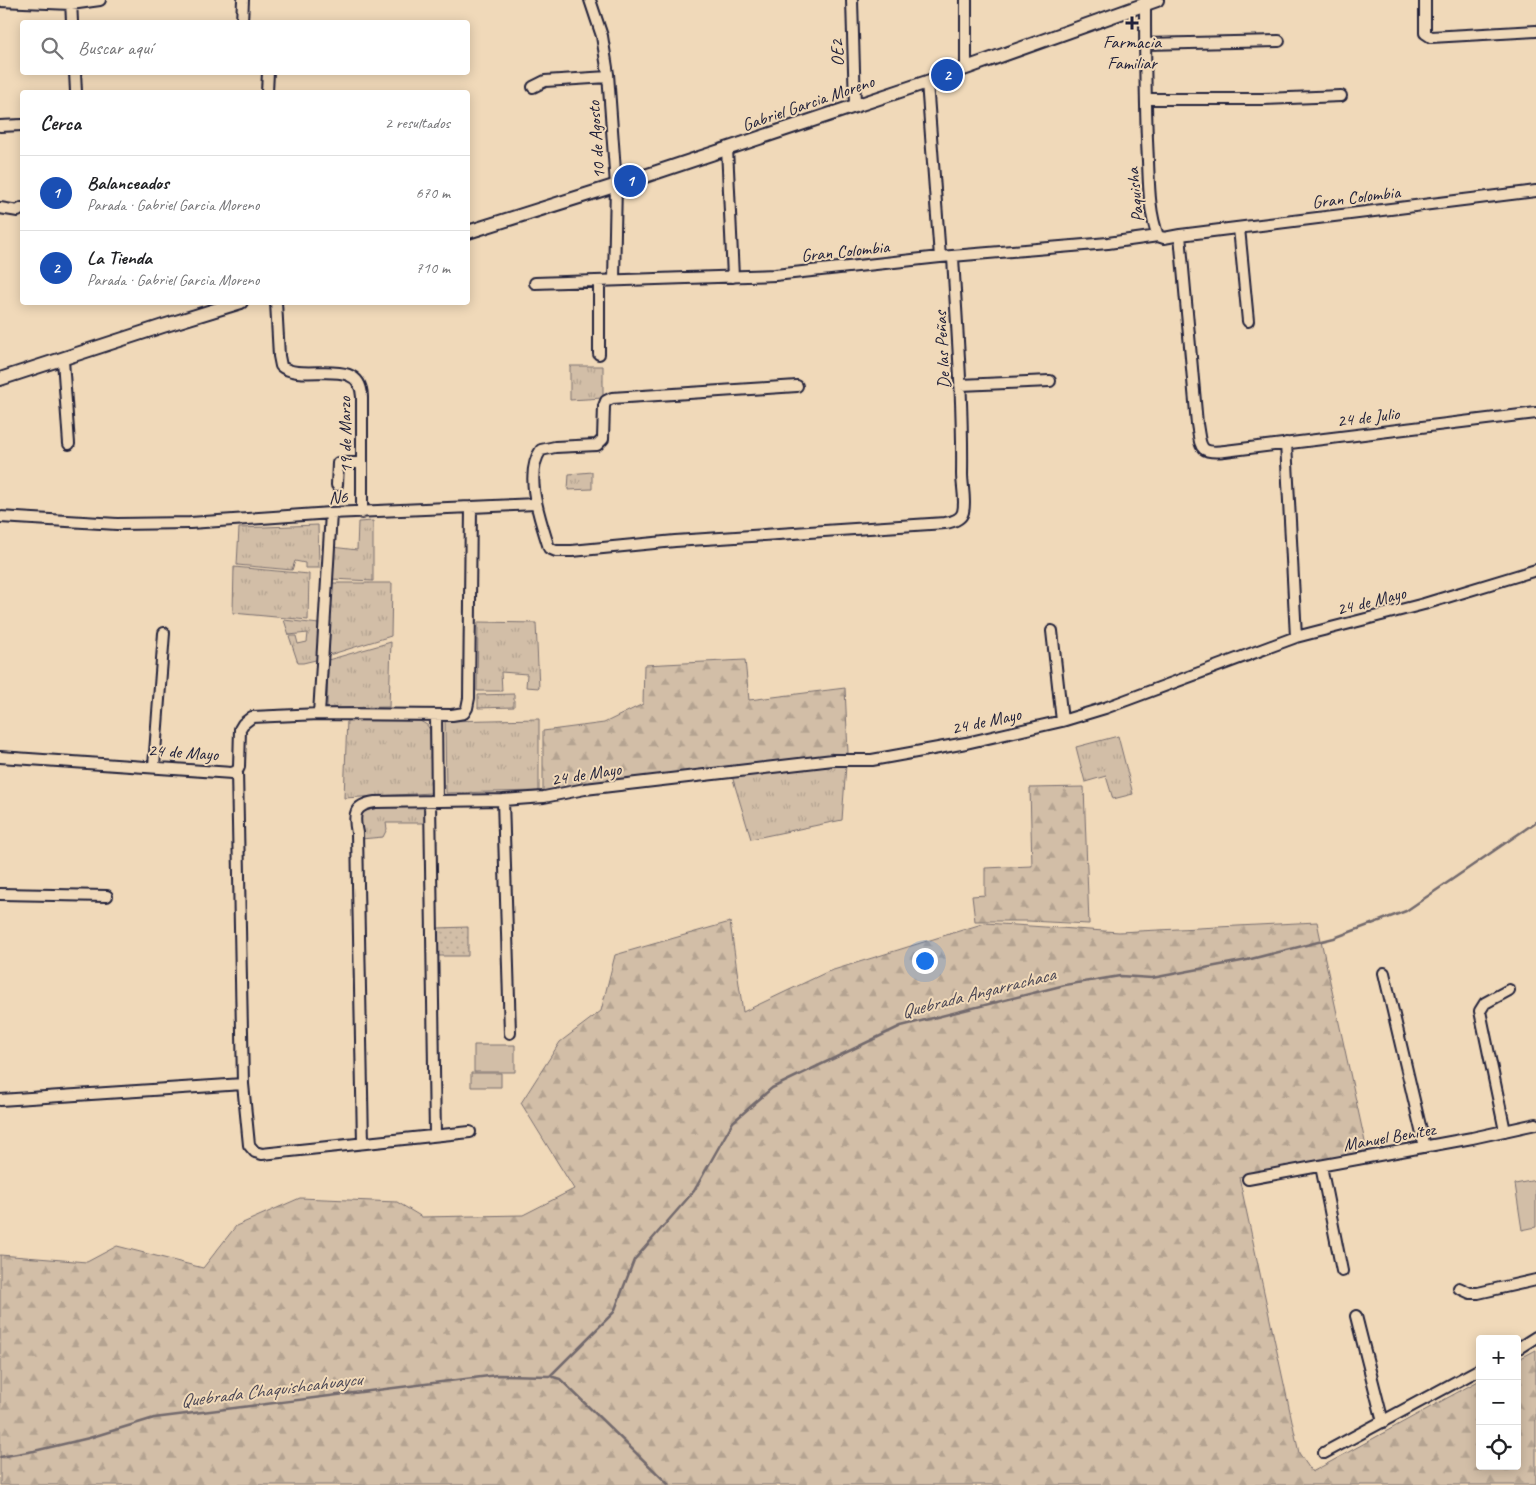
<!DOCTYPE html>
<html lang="es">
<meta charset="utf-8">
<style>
body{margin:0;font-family:Caveat,sans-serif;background:#f2f2f2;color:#202124}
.controls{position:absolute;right:15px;bottom:15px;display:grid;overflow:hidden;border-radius:5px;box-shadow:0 2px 12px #0003}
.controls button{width:45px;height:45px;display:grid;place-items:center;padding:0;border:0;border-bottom:1px solid #e0e0e0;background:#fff;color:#202124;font:25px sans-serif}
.you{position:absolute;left:924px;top:960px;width:18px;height:18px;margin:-12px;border:4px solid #fff;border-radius:50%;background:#1a73e8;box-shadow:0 0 0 8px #1a73e833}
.badge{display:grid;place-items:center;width:32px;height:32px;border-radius:50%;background:#0f766e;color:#fff;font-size:16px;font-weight:700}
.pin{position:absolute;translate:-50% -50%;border:2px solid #fff;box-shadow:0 1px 5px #0006}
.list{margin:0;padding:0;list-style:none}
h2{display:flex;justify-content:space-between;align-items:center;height:65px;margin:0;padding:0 20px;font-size:21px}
h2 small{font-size:16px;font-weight:400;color:#757577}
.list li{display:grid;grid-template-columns:32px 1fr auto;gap:15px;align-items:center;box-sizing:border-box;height:75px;padding:0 20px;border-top:1px solid #e0e0e0}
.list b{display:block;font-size:19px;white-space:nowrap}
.list p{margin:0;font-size:16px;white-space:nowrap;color:#757577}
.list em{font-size:16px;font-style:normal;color:#757577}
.icon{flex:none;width:28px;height:28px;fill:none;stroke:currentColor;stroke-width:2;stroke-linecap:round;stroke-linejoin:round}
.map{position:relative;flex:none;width:1536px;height:1485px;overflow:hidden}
.search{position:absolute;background:#fff;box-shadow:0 2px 12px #0003;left:20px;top:20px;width:450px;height:55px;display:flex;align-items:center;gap:12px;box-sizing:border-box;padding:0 18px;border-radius:5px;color:#757577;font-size:19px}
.panel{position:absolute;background:#fff;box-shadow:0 2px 12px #0003;left:20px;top:90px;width:450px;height:215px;border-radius:5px}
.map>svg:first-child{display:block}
.grass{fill:url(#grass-tufts);stroke:#7a7071}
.forest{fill:url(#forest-firs);stroke:#7a7071}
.park{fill:url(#park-dots);stroke:#7a7071}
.pitch{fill:#d2bea7;stroke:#7a7071}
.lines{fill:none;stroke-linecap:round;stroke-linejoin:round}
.stream{stroke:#736a6d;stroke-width:2.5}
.minor-casing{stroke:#22223b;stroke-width:14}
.tertiary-casing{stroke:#22223b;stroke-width:16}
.minor{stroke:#f0d9b9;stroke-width:10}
.tertiary{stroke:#f0d9b9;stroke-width:12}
.poi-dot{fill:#22223b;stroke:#f0d9b9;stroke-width:2}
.labels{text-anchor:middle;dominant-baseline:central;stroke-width:4;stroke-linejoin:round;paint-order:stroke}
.poi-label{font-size:18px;fill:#22223b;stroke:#f0d9b9}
.street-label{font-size:18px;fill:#22223b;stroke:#f0d9b9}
.water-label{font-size:19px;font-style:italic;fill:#4a4654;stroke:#f0d9b9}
</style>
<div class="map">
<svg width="1536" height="1485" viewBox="0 0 1536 1485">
<defs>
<pattern id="grass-tufts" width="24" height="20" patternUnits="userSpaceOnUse" patternTransform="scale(1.25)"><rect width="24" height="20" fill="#d2bea7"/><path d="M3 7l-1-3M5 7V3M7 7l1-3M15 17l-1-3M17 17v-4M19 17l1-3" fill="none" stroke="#b4a391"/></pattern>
<pattern id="forest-firs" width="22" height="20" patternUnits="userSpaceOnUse" patternTransform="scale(1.25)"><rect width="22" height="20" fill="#d2bea7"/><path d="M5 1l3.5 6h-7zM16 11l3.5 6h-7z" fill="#b4a391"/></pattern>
<pattern id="park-dots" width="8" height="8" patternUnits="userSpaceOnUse" patternTransform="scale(1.25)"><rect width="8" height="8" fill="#d2bea7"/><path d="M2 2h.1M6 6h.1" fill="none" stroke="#b4a391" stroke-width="1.8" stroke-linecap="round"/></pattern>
</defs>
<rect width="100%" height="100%" fill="#f0d9b9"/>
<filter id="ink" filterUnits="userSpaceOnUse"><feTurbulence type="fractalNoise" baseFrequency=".02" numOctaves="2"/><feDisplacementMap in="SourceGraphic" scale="10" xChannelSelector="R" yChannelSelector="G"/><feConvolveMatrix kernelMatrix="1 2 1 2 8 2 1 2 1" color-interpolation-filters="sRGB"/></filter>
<g filter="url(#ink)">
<!-- grass -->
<path class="grass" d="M 570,366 L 603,366 L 603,398 L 570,400 Z
M 592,472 L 592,489 L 568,490 L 569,474 Z
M 373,521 L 373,581 L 331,579 L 332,547 L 357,550 L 358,522 Z
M 318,525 L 319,568 L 305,568 L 305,563 L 295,561 L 292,570 L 237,565 L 239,528 Z
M 234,567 L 309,574 L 308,620 L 233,613 Z
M 331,583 L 392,583 L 391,636 L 329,655 Z
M 284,620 L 319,624 L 320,659 L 303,663 L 298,663 L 289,636 L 296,636 L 298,644 L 307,642 L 308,633 L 289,635 Z
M 478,622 L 536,623 L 539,688 L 526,687 L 527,674 L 501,672 L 502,691 L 477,691 Z
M 391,642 L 389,707 L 327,708 L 328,660 Z
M 514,694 L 514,707 L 478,708 L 478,695 Z
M 347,719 L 420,721 L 427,725 L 430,730 L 431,793 L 344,798 Z
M 539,719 L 539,791 L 446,793 L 445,721 Z
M 1118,736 L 1133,794 L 1113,799 L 1106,776 L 1085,782 L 1076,747 Z
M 846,765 L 842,820 L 751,839 L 732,776 Z
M 425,804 L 426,823 L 386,823 L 387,829 L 383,837 L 361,839 L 361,811 L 378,805 Z"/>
<!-- forest -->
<path class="forest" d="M 745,660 L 749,700 L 845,688 L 848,753 L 543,791 L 543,731 L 604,723 L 643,704 L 644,665 Z
M 1084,787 L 1089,924 L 1028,921 L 975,921 L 972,896 L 985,895 L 985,868 L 1032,866 L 1030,788 Z
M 730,922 L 743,1012 L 827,972 L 985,923 L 1119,932 L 1317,922 L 1367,1151 L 1239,1177 L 1299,1453 L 1312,1472 L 1480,1380 L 1480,1466 L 1517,1466 L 1517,1360 L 1536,1350 L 1536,1485 L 0,1485 L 0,1255 L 87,1262 L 117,1246 L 203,1268 L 236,1226 L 300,1198 L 397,1202 L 422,1217 L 523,1215 L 574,1189 L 521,1103 L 560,1042 L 601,1011 L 615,955 Z"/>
<!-- park -->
<path class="park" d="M 468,927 L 468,956 L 438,956 L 437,928 Z"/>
<!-- pitch -->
<path class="pitch" d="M 474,1045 L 515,1045 L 515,1072 L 474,1072 Z
M 471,1073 L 501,1073 L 501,1087 L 471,1087 Z
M 1536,1180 L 1536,1227 L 1522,1230 L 1515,1184 Z"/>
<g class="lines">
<!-- stream -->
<path class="stream" d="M 550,1376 L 614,1312 L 634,1260 L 694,1191 L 733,1122 L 772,1088 L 901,1026 L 1065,985 L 1120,976 L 1152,978 L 1247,960 L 1334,938 L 1406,911 L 1536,822
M 0,1457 L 34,1451 L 89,1438 L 154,1418 L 497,1375 L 550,1376 L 560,1379 L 669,1485"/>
<defs>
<path id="minor" d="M 71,0 L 72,22
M 590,0 L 602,36 L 608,74 L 616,185 L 614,280
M 852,0 L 855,105
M 1145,0 C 1145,54 1145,107 1148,161 C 1149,185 1149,213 1158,236 L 1164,238 L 1180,235 L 1197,424 C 1201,447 1198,454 1225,451 L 1536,413
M 1425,0 L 1425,33 L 1431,37 L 1536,31
M 0,1 L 71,4 L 100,0
M 242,22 L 243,0
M 1145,44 L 1279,41
M 966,68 L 966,0
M 75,72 L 76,92
M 927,82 L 940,257
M 533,87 L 545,81 L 608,77
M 267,92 L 268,72
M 1146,99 L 1262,99 L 1341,96
M 0,126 L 22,125
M 727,148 L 733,277
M 0,208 L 18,211 L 22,208
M 1239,228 L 1248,321
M 1180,235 L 1536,191
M 599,281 L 599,354
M 535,283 L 775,275 L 940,257 L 1108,243 L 1158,236
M 276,302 L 279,356 L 281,366 C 302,384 361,354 362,397 L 362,513
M 63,360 L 69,444
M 960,385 L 1050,381
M 797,386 L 612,398 L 606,401 L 604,406 L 603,439 L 597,445 L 555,447 L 541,450 C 523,475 541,521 549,548 L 556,551 L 572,551 L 675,541 L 945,523 C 952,522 961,520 963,512 C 966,501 962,486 962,474 C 963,402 957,329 953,257
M 1286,443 L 1296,637
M 337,485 L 338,463 L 362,463
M 471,507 L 536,504
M 0,517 L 117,524 L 190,523 L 331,513 L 471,507 L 469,698 L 467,708 L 464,713 L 452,715 L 319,714 L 252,717 L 243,724 L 240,729 L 239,767 L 237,771 L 232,773 L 0,757
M 1052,631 L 1062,721
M 319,714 L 331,513
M 436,716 L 437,801
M 154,766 L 164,633
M 237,771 L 243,1084 L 249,1145 L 255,1152 L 262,1154 L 470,1132
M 503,800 L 510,1033
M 430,801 L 435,1135
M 0,894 L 107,896
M 1384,973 L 1425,1147
M 0,1100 L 243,1084
M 1505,1131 L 1480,1011 L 1485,1003 L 1509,990
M 363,1143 L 357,833 C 353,814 354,805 375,802 L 503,800 L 544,797 L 585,789 L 833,760 L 872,760 L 966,743 L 1062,721 L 1105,708 L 1296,637 L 1424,604 L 1536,570
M 1321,1166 L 1342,1271
M 1248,1179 L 1472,1138 L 1536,1124
M 1459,1288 L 1470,1293 L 1478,1293 L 1536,1280
M 1356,1316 L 1383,1422
M 1517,1349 L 1536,1337
M 1324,1453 L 1480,1369"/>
<path id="tertiary" d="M 468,232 L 630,181 L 927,82 L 1157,0
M 0,379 L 163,326 L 241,302"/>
</defs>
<!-- minor casing -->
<use href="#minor" class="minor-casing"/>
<!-- tertiary casing -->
<use href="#tertiary" class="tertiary-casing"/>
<!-- minor -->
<use href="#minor" class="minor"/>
<!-- tertiary -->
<use href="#tertiary" class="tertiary"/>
</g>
</g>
<!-- markers -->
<path class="poi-dot" d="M1129.5 15.5h5v5h5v5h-5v5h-5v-5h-5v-5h5z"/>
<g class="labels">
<!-- poi labels -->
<g class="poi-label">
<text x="1132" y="42">Farmacia<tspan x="1132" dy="21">Familiar</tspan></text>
</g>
<!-- street labels -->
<g class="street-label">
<text transform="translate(837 53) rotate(-92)">OE2</text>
<text transform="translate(808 103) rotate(-19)">Gabriel Garcia Moreno</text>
<text transform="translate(596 140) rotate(-94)">10 de Agosto</text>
<text transform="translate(1135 195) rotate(-96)">Paquisha</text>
<text transform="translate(1356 197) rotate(-7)">Gran Colombia</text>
<text transform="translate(845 251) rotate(-6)">Gran Colombia</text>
<text transform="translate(942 350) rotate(-93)">De las Peñas</text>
<text transform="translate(1368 417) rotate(-7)">24 de Julio</text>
<text transform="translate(345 435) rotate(-91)">19 de Marzo</text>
<text transform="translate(338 497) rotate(-3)">N6</text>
<text transform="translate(1371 601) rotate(-14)">24 de Mayo</text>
<text transform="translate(986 721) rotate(-12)">24 de Mayo</text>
<text transform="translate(183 752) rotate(4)">24 de Mayo</text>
<text transform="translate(586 774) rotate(-9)">24 de Mayo</text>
<text transform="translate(1389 1137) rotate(-10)">Manuel Benítez</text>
</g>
<!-- water labels -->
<g class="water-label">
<text transform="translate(978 993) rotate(-14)">Quebrada Angarrachaca</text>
<text transform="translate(271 1390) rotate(-7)">Quebrada Chaquishcahuaycu</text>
</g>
</g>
</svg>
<div class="controls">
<button>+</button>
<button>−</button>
<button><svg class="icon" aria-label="locate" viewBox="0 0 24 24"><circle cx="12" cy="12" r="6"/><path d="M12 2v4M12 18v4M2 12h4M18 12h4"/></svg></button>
</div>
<div class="you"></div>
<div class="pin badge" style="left:630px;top:181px;background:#1a4fb4">1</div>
<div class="pin badge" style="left:947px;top:75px;background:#1a4fb4">2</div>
<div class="search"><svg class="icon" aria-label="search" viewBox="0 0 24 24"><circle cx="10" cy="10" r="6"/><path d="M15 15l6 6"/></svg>Buscar aquí</div>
<section class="panel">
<h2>Cerca<small>2 resultados</small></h2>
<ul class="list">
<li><span class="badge" style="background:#1a4fb4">1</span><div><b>Balanceados</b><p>Parada · Gabriel Garcia Moreno</p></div><em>670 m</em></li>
<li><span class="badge" style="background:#1a4fb4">2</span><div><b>La Tienda</b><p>Parada · Gabriel Garcia Moreno</p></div><em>710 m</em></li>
</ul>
</section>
</div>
